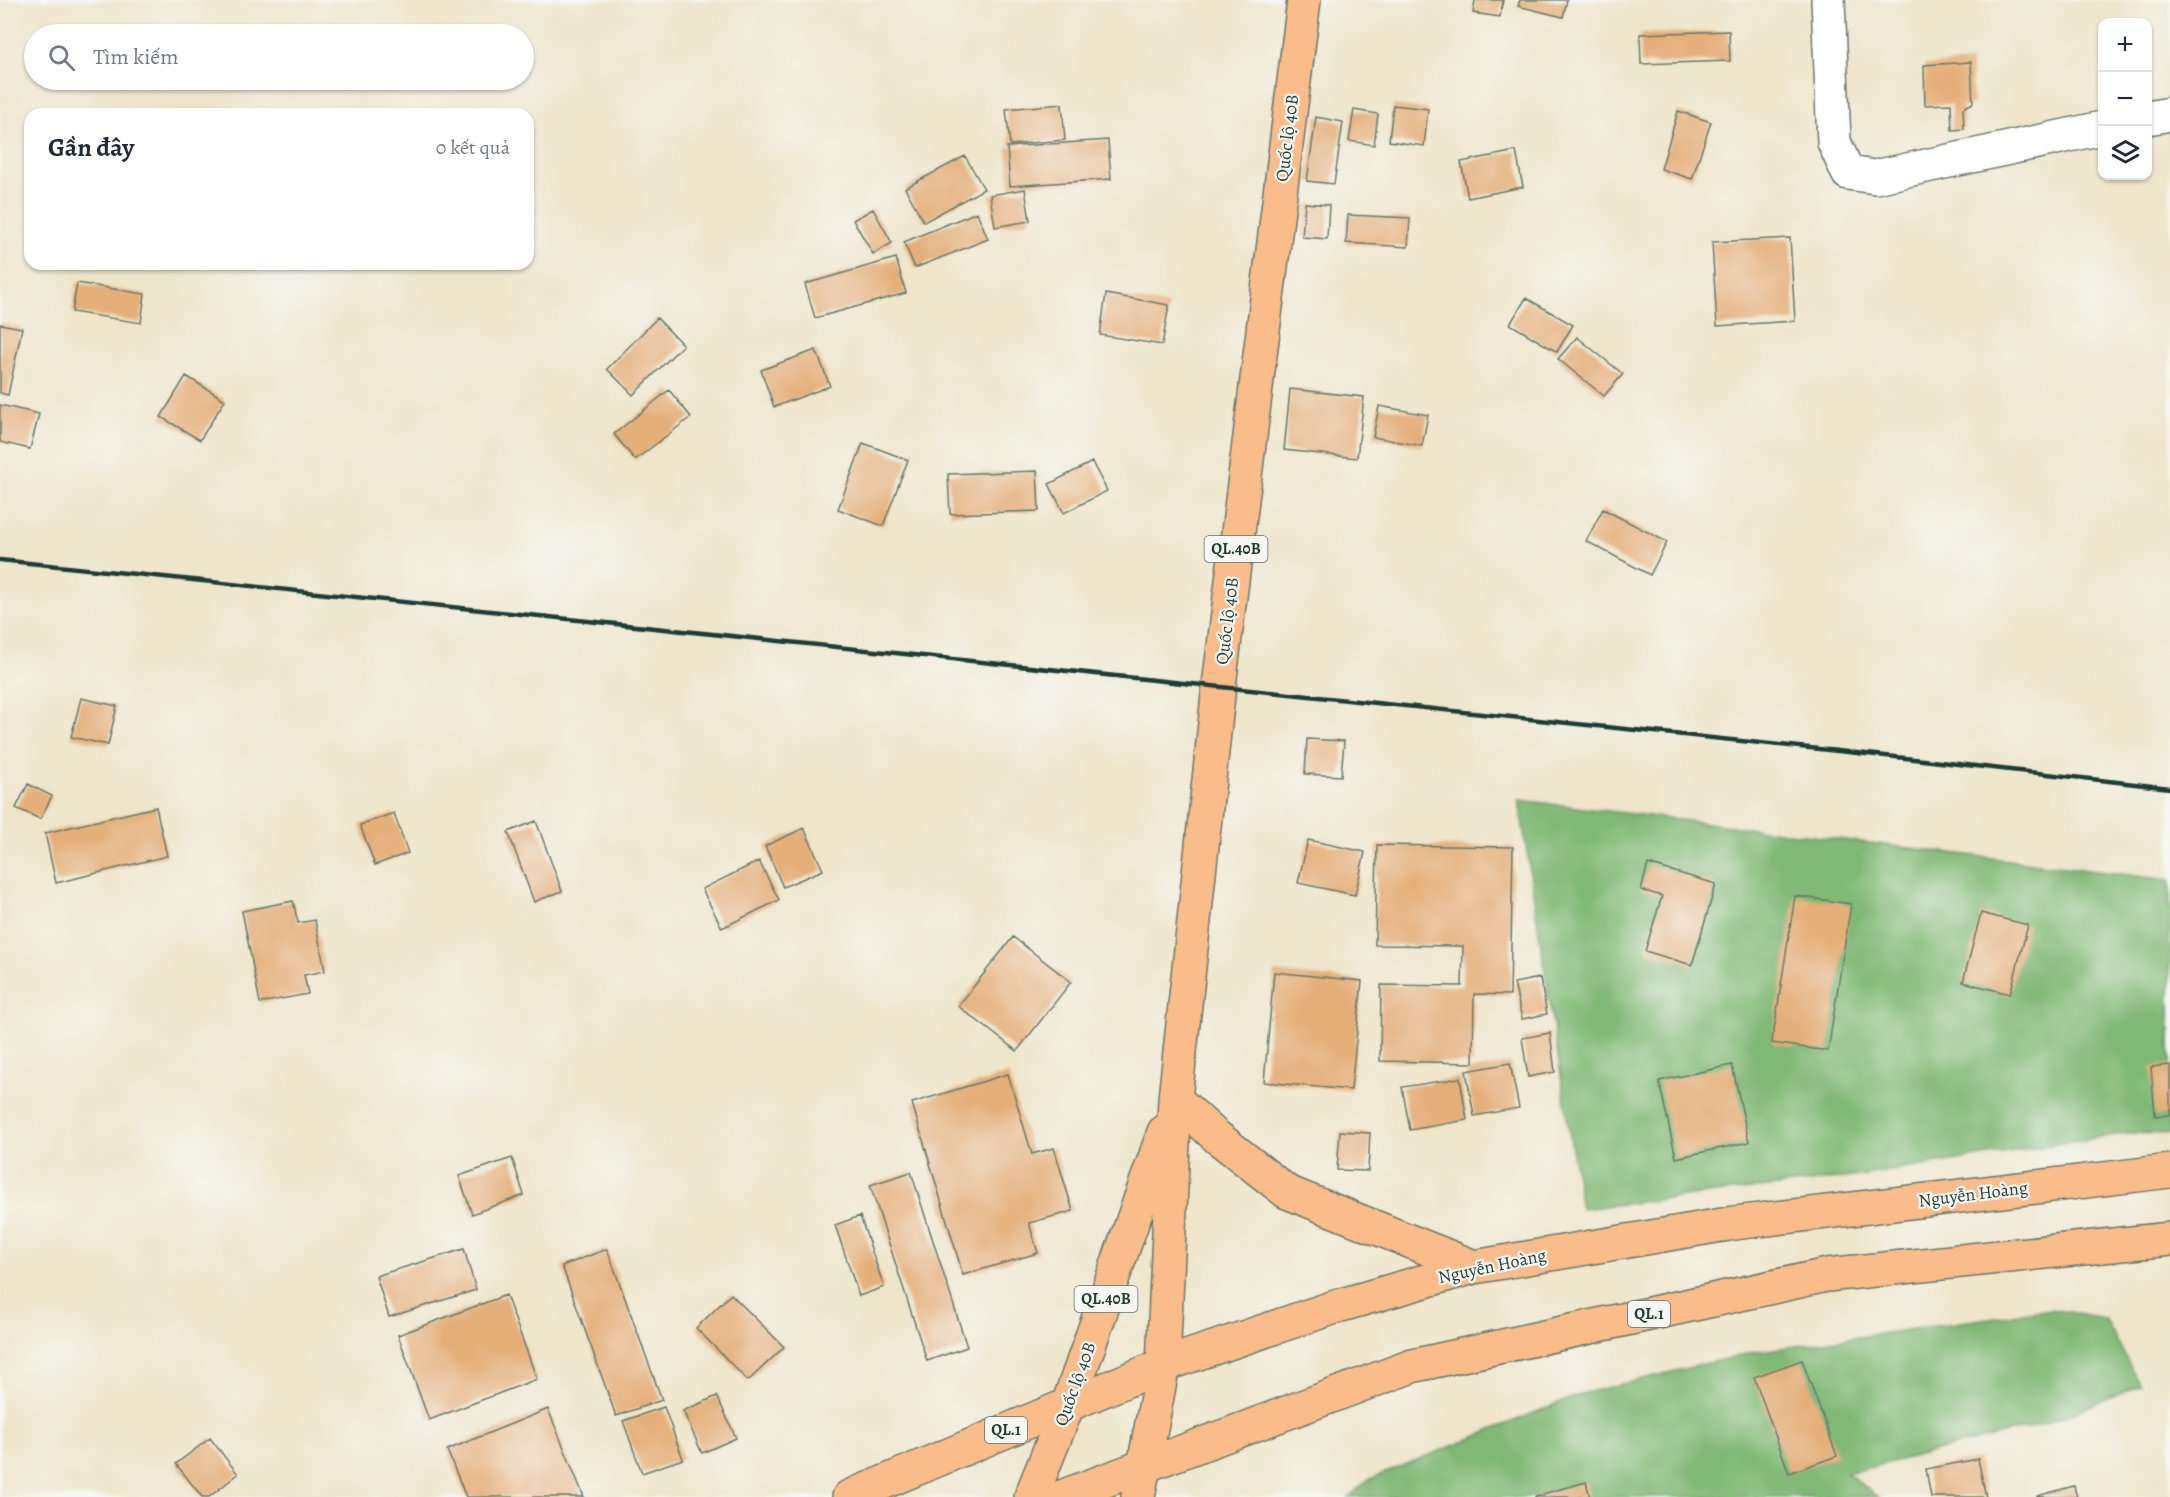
<!DOCTYPE html>
<html lang="vi">
<meta charset="utf-8">
<style>
body{margin:0;font-family:Alegreya,serif;background:#f6f6f7;color:#1f2937}
.controls{position:absolute;right:18px;top:18px;display:grid;overflow:hidden;border-radius:12px;box-shadow:0 2px 4px #0004}
.controls button{width:54px;height:54px;display:grid;place-items:center;padding:0;border:0;border-bottom:2px solid #e0e1e3;background:#fff;color:#1f2937;font:30px sans-serif}
.list{margin:0;padding:0;list-style:none}
h2{display:flex;justify-content:space-between;align-items:center;height:78px;margin:0;padding:0 24px;font-size:26px}
h2 small{font-size:20px;font-weight:400;color:#747a83}
.icon{flex:none;width:33px;height:33px;fill:none;stroke:currentColor;stroke-width:2;stroke-linecap:round;stroke-linejoin:round}
.map{position:relative;flex:none;width:2170px;height:1497px;overflow:hidden}
.search{position:absolute;background:#fff;box-shadow:0 2px 4px #0004;left:24px;top:24px;width:510px;height:66px;display:flex;align-items:center;gap:15px;box-sizing:border-box;padding:0 21px;border-radius:33px;color:#747a83;font-size:22px}
.panel{position:absolute;background:#fff;box-shadow:0 2px 4px #0004;left:24px;top:108px;width:510px;height:162px;border-radius:18px}
.map>svg:first-child{display:block}
.forest{fill:#80b874;stroke:#507a54;stroke-width:1.5}
.building{fill:#e5af7a}
.lines{fill:none;stroke-linecap:round;stroke-linejoin:round}
.street-casing{stroke:#677868;stroke-width:36}
.highway-casing{stroke:#677868;stroke-width:36}
.street{stroke:#fff;stroke-width:33}
.highway{stroke:#fabc8b;stroke-width:33}
.rail{stroke:#1f3d34;stroke-width:4.5}
.labels{text-anchor:middle;dominant-baseline:central;stroke-width:4.5;stroke-linejoin:round;paint-order:stroke}
.shield{fill:#f6f6f2;stroke:#60746d;stroke-width:1.5}
.shield-label{font-size:16px;font-weight:bold;fill:#1f3d34}
.street-label{font-size:18px;fill:#1f3d34;stroke:#f6f6f2}
</style>
<div class="map">
<svg width="2170" height="1497" viewBox="0 0 2170 1497">
<rect width="100%" height="100%" fill="#f6f6f2"/>
<filter id="ink" filterUnits="userSpaceOnUse"><feTurbulence type="fractalNoise" baseFrequency=".0167" numOctaves="2"/><feDisplacementMap in="SourceGraphic" scale="12" xChannelSelector="R" yChannelSelector="G"/><feConvolveMatrix kernelMatrix="1 2 1 2 8 2 1 2 1" color-interpolation-filters="sRGB"/></filter>
<filter id="wash" filterUnits="userSpaceOnUse"><feTurbulence type="fractalNoise" baseFrequency=".008" numOctaves="4" result="noise"/><feDisplacementMap in="SourceGraphic" scale="24" xChannelSelector="R" yChannelSelector="G"/><feGaussianBlur stdDeviation="1.35" result="paint"/><feColorMatrix in="noise" values="0 0 0 0 0 0 0 0 0 0 0 0 0 0 0 0 0 1.4 0 .05"/><feComposite in="paint" operator="in"/></filter>
<g filter="url(#wash)">
<rect width="100%" height="100%" fill="#eee5ca"/>
<!-- forest -->
<path class="forest" d="M 1519,800 L 2170,880 L 2170,1134 L 2126,1133 L 1853,1177 L 1581,1209 Z
M 2051,1309 L 2105,1318 L 2140,1385 L 2047,1423 L 1847,1473 L 1878,1497 L 1349,1497 L 1368,1480 L 1581,1394 L 1754,1352 Z"/>
<g id="blocks">
<!-- building -->
<path class="building" d="M 1475,0 L 1503,0 L 1500,17 L 1473,13 Z
M 1520,0 L 1567,0 L 1563,17 L 1518,6 Z
M 1729,31 L 1730,61 L 1641,64 L 1640,34 Z
M 1971,62 L 1973,103 L 1963,108 L 1964,129 L 1952,130 L 1951,104 L 1925,105 L 1924,65 Z
M 1062,104 L 1065,140 L 1010,145 L 1006,109 Z
M 1393,105 L 1428,109 L 1424,146 L 1389,141 Z
M 1354,110 L 1378,114 L 1374,145 L 1349,141 Z
M 1678,111 L 1711,122 L 1692,179 L 1661,169 Z
M 1316,117 L 1343,122 L 1334,184 L 1307,181 Z
M 1108,140 L 1111,179 L 1010,186 L 1007,147 Z
M 1516,151 L 1523,187 L 1468,198 L 1461,162 Z
M 965,156 L 984,189 L 924,222 L 905,188 Z
M 1025,189 L 1030,221 L 995,227 L 990,195 Z
M 1305,203 L 1329,205 L 1327,239 L 1302,237 Z
M 873,209 L 892,243 L 873,254 L 853,220 Z
M 977,212 L 988,239 L 915,268 L 904,242 Z
M 1348,215 L 1410,218 L 1408,247 L 1346,243 Z
M 1790,238 L 1795,321 L 1717,326 L 1712,242 Z
M 896,258 L 906,293 L 815,318 L 805,284 Z
M 77,283 L 145,294 L 141,323 L 72,312 Z
M 1106,294 L 1169,305 L 1162,345 L 1100,335 Z
M 1526,298 L 1573,325 L 1557,352 L 1510,324 Z
M 657,318 L 683,345 L 633,395 L 607,369 Z
M 0,324 L 22,328 L 8,395 L 0,393 Z
M 1577,337 L 1623,374 L 1604,396 L 1558,359 Z
M 816,350 L 830,386 L 774,407 L 761,370 Z
M 186,376 L 225,400 L 200,440 L 161,417 Z
M 1290,389 L 1364,397 L 1357,458 L 1284,450 Z
M 669,390 L 691,417 L 635,460 L 614,434 Z
M 0,405 L 39,414 L 30,449 L 0,442 Z
M 1379,406 L 1428,415 L 1422,446 L 1373,437 Z
M 863,443 L 908,460 L 883,526 L 838,509 Z
M 1092,462 L 1107,491 L 1064,513 L 1049,484 Z
M 1037,471 L 1039,511 L 950,514 L 948,474 Z
M 1603,509 L 1667,542 L 1650,575 L 1586,541 Z
M 81,698 L 117,706 L 108,745 L 71,737 Z
M 1307,739 L 1344,741 L 1341,776 L 1305,774 Z
M 28,784 L 52,796 L 40,819 L 16,808 Z
M 156,807 L 167,856 L 56,883 L 45,833 Z
M 394,813 L 408,853 L 375,865 L 360,825 Z
M 536,821 L 562,891 L 534,902 L 508,832 Z
M 804,828 L 823,870 L 783,887 L 765,846 Z
M 1308,840 L 1365,852 L 1355,895 L 1298,883 Z
M 1377,845 L 1513,847 L 1510,995 L 1474,994 L 1473,1063 L 1380,1061 L 1381,985 L 1462,986 L 1463,946 L 1375,945 Z
M 759,861 L 779,900 L 722,928 L 702,889 Z
M 1648,864 L 1716,884 L 1692,965 L 1645,951 L 1662,896 L 1641,890 Z
M 1795,896 L 1851,904 L 1828,1051 L 1772,1043 Z
M 293,901 L 298,923 L 315,920 L 325,971 L 304,975 L 308,994 L 260,1003 L 242,911 Z
M 1981,913 L 2028,925 L 2010,994 L 1963,982 Z
M 1013,937 L 1071,982 L 1017,1051 L 958,1006 Z
M 1274,972 L 1362,981 L 1351,1090 L 1264,1082 Z
M 1540,978 L 1547,1014 L 1522,1019 L 1514,983 Z
M 1550,1033 L 1555,1072 L 1528,1077 L 1522,1038 Z
M 1510,1063 L 1519,1108 L 1474,1116 L 1466,1071 Z
M 1732,1065 L 1749,1142 L 1676,1158 L 1659,1081 Z
M 2170,1065 L 2170,1115 L 2155,1116 L 2151,1067 Z
M 1008,1074 L 1032,1154 L 1054,1148 L 1073,1211 L 1029,1223 L 1038,1253 L 963,1275 L 912,1103 Z
M 1460,1078 L 1467,1120 L 1410,1130 L 1402,1087 Z
M 1340,1131 L 1370,1133 L 1368,1171 L 1337,1170 Z
M 512,1158 L 524,1195 L 472,1214 L 459,1176 Z
M 911,1172 L 967,1347 L 927,1361 L 870,1185 Z
M 860,1216 L 884,1287 L 859,1296 L 835,1225 Z
M 464,1249 L 476,1290 L 389,1317 L 376,1276 Z
M 607,1249 L 662,1400 L 616,1416 L 562,1266 Z
M 731,1294 L 784,1347 L 748,1381 L 696,1328 Z
M 506,1295 L 537,1379 L 429,1420 L 398,1335 Z
M 1802,1360 L 1837,1456 L 1789,1473 L 1754,1377 Z
M 717,1396 L 736,1438 L 702,1453 L 683,1411 Z
M 664,1407 L 683,1459 L 642,1473 L 623,1421 Z
M 548,1409 L 584,1497 L 466,1497 L 447,1450 Z
M 210,1438 L 238,1474 L 209,1497 L 202,1497 L 176,1464 Z
M 1978,1459 L 1986,1497 L 1931,1497 L 1926,1469 Z
M 1586,1482 L 1590,1497 L 1535,1497 L 1535,1496 Z
M 2074,1486 L 2077,1497 L 2037,1497 L 2037,1496 Z"/>
</g>
</g>
<g filter="url(#ink)">
<use href="#blocks" fill-opacity="0" stroke="#677868" stroke-width="1.5"/>
<g class="lines">
<defs>
<path id="street" d="M 1828,0 L 1834,142 L 1848,173 L 1875,177 L 2102,128
M 2148,118 L 2170,114"/>
<path id="highway" d="M 1175,1099 L 1217,1137 L 1287,1192 L 1474,1267
M 849,1497 L 1163,1365 L 1338,1306 L 1474,1267 L 1734,1223 L 2170,1171
M 1031,1497 L 1069,1402 L 1164,1132
M 1061,1497 L 1412,1366 L 1827,1275 L 2170,1239
M 1138,1497 L 1163,1365 L 1175,1099 L 1219,686 L 1304,0"/>
</defs>
<!-- street casing -->
<use href="#street" class="street-casing"/>
<!-- highway casing -->
<use href="#highway" class="highway-casing"/>
<!-- street -->
<use href="#street" class="street"/>
<!-- highway -->
<use href="#highway" class="highway"/>
<!-- rail -->
<path class="rail" d="M 0,560 L 1905,758 L 2170,788"/>
</g>
</g>
<g class="labels">
<!-- shield labels -->
<g class="shield">
<rect x="1204.5" y="536" width="63" height="26" rx="4.5"/>
<rect x="1074.5" y="1286" width="63" height="26" rx="4.5"/>
<rect x="1628" y="1301" width="42" height="26" rx="4.5"/>
<rect x="985" y="1417" width="42" height="26" rx="4.5"/>
</g>
<g class="shield-label">
<text x="1236" y="549">QL.40B</text>
<text x="1106" y="1299">QL.40B</text>
<text x="1649" y="1314">QL.1</text>
<text x="1006" y="1430">QL.1</text>
</g>
<!-- street labels -->
<g class="street-label">
<text transform="translate(1287 138) rotate(-83)">Quốc lộ 40B</text>
<text transform="translate(1227 621) rotate(-83)">Quốc lộ 40B</text>
<text transform="translate(1973 1194) rotate(-7)">Nguyễn Hoàng</text>
<text transform="translate(1492 1266) rotate(-12)">Nguyễn Hoàng</text>
<text transform="translate(1075 1384) rotate(-70)">Quốc lộ 40B</text>
</g>
</g>
</svg>
<div class="controls">
<button>+</button>
<button>−</button>
<button><svg class="icon" aria-label="layers" viewBox="0 0 24 24"><path d="M12 4l9 5-9 5-9-5zM3 14l9 5 9-5"/></svg></button>
</div>
<div class="search"><svg class="icon" aria-label="search" viewBox="0 0 24 24"><circle cx="10" cy="10" r="6"/><path d="M15 15l6 6"/></svg>Tìm kiếm</div>
<section class="panel">
<h2>Gần đây<small>0 kết quả</small></h2>
<ul class="list">
</ul>
</section>
</div>
